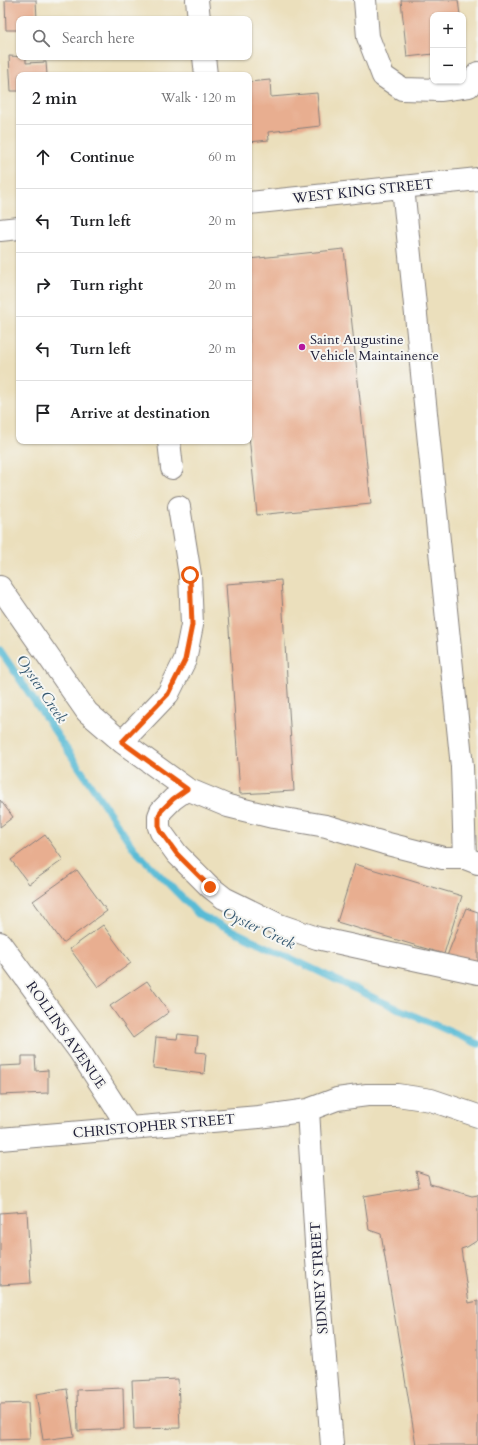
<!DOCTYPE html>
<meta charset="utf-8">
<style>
body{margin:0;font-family:Cardo,serif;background:#f2f2f2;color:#202124}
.controls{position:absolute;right:12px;top:12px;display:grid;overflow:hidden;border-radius:8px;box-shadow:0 1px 3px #0004}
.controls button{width:36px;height:36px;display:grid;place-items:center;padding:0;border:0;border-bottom:1px solid #e0e0e0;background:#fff;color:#202124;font:20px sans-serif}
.stop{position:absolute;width:12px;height:12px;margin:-9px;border:3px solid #ea580c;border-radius:50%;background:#fff}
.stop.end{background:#ea580c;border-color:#fff;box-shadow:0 1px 4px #0008}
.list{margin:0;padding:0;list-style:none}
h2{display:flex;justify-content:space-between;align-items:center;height:52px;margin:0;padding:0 16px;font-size:17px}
h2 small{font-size:13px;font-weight:400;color:#757577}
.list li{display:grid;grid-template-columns:26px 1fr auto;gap:12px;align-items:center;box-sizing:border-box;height:64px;padding:0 16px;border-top:1px solid #e0e0e0}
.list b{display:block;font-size:15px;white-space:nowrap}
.list em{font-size:13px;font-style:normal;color:#757577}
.icon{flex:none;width:22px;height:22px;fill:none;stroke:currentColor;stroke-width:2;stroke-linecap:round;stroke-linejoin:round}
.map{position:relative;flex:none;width:478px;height:1445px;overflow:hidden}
.search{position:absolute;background:#fff;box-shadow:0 1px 3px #0004;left:16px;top:16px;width:236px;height:44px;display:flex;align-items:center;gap:10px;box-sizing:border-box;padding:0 14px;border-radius:8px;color:#757577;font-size:15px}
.panel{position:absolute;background:#fff;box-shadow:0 1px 3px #0004;left:16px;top:72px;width:236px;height:372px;border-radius:8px}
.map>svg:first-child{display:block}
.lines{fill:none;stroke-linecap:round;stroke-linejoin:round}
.stream{stroke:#58bbd6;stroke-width:7}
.building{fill:#e8ae90}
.minor-casing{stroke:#86807c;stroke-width:24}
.major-casing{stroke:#86807c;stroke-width:24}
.minor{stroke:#fff;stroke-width:22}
.major{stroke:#fff;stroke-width:22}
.route{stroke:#ea580c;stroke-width:5}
.poi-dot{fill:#b5179e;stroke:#f6f6f2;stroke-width:1.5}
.labels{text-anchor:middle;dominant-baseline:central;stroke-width:4;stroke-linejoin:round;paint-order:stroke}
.street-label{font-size:14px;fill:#22223b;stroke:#f6f6f2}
.poi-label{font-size:14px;fill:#22223b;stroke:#f6f6f2;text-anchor:start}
.water-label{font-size:15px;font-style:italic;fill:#355871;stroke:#f6f6f2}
</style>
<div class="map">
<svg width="478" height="1445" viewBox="0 0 478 1445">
<rect width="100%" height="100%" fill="#f6f6f2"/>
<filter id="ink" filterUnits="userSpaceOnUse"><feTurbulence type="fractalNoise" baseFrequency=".025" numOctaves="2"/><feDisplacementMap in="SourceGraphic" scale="8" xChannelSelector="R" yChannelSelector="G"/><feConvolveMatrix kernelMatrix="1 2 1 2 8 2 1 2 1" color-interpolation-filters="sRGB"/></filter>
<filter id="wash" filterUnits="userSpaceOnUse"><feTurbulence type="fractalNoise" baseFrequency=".012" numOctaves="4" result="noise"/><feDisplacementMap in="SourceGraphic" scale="16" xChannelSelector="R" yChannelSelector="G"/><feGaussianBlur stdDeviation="0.9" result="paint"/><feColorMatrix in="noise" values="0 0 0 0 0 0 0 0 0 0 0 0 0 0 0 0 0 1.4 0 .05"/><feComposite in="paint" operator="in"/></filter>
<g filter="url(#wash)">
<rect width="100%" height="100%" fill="#ebdfbc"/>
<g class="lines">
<!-- stream -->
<path class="stream" d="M 0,650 L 134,849 L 198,914 L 374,998 L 478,1044"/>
</g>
<g id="blocks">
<!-- building -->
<path class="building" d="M 5,0 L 36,0 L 37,19 L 19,19 L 19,30 L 6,30 Z
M 401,0 L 458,0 L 460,15 L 433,15 L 433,54 L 407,57 Z
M 9,56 L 26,57 L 26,63 L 46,62 L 47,75 L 19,75 L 19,91 L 11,91 Z
M 270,80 L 271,97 L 317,93 L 320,126 L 268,132 L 269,140 L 249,142 L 249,82 Z
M 344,249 L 371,504 L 257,515 L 249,436 L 249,259 Z
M 281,580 L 294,791 L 240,794 L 226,584 Z
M 0,800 L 13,817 L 0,827 Z
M 45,835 L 63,860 L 29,884 L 11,860 Z
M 355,864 L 462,896 L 444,954 L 337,922 Z
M 77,870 L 107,911 L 63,943 L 33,901 Z
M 466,908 L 478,912 L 478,979 L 443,966 Z
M 103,925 L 131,963 L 98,987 L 70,949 Z
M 147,981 L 169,1012 L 133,1038 L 110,1006 Z
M 178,1034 L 198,1036 L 196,1052 L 206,1053 L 204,1074 L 153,1068 L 156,1037 L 177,1039 Z
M 22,1056 L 35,1056 L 36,1071 L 48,1070 L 48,1093 L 0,1095 L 0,1066 L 22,1065 Z
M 416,1171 L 428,1175 L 430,1184 L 472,1196 L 478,1195 L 478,1240 L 467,1247 L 461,1249 L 469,1303 L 478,1301 L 478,1445 L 416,1445 L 381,1234 L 369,1230 L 364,1196 L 419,1187 Z
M 27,1211 L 31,1283 L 0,1285 L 0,1213 Z
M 178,1379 L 180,1428 L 134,1429 L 132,1381 Z
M 123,1388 L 124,1429 L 78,1431 L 77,1390 Z
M 67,1389 L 74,1436 L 43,1440 L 36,1394 Z
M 28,1403 L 30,1439 L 0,1440 L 0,1404 Z"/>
</g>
</g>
<g filter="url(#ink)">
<use href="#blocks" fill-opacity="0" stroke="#86807c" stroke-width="1"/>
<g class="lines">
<defs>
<path id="minor" d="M 197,0 L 199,19
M 365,0 L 368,37 L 383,76 L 402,89 L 440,90 L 469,86 L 478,73
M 204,57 L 206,75
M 403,187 L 462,767 L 465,858
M 169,441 L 172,468
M 0,587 L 87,712 L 122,742 L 187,789 L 228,806 L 273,817 L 326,826 L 384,843 L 443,858 L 465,858 L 478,863
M 122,742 L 168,694 L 185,660 L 192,625 L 190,575 L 179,507
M 187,789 L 173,799 L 161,811 L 159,816 L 159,827 L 161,832 L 177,854 L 210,887 L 224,898 L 279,925 L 317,938 L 478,973
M 0,943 L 80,1052 L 129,1128
M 308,1110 L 317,1260 L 332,1445
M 0,1139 L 259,1117 L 308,1110 L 337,1099 L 367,1095 L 397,1095 L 431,1100 L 478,1116"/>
<path id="major" d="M 249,203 L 478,179
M 0,230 L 19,228"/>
</defs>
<!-- minor casing -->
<use href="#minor" class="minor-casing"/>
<!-- major casing -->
<use href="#major" class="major-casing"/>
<!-- minor -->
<use href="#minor" class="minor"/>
<!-- major -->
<use href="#major" class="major"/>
</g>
</g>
<g class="lines" filter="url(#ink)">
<!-- route -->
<path class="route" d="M 190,575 L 192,625 L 185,660 L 168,694 L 122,742 L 187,789 L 173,799 L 161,811 L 159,816 L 159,827 L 161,832 L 177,854 L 210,887"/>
</g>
<!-- markers -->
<circle class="poi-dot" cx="302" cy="347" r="4"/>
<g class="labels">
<!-- street labels -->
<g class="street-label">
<text transform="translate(363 191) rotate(-6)">WEST KING STREET</text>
<text transform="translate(66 1035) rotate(55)">ROLLINS AVENUE</text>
<text transform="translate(154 1126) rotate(-5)">CHRISTOPHER STREET</text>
<text transform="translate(319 1278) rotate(-94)">SIDNEY STREET</text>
</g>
<!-- poi labels -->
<g class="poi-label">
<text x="310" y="339">Saint Augustine<tspan x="310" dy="16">Vehicle Maintainence</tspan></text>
</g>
<!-- water labels -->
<g class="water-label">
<text transform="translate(42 689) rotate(56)">Oyster Creek</text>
<text transform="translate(259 928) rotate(25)">Oyster Creek</text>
</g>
</g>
</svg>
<div class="controls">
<button>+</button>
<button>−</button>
</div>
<div class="stop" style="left:190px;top:575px"></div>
<div class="stop end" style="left:210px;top:887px"></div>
<div class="search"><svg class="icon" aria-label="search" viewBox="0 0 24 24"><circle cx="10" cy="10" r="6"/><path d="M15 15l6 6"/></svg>Search here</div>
<section class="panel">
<h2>2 min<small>Walk · 120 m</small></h2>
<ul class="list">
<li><svg class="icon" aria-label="ahead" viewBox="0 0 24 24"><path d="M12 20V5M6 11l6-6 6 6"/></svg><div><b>Continue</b></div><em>60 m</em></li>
<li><svg class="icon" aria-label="left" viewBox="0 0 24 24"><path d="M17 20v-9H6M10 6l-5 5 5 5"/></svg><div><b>Turn left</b></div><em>20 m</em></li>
<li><svg class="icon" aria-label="right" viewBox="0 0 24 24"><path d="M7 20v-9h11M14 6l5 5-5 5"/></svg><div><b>Turn right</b></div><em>20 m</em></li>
<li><svg class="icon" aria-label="left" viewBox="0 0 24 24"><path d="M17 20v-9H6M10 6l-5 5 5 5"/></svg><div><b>Turn left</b></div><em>20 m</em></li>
<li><svg class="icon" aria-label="arrive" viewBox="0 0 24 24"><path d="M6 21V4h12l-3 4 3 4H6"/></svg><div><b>Arrive at destination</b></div></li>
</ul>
</section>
</div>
